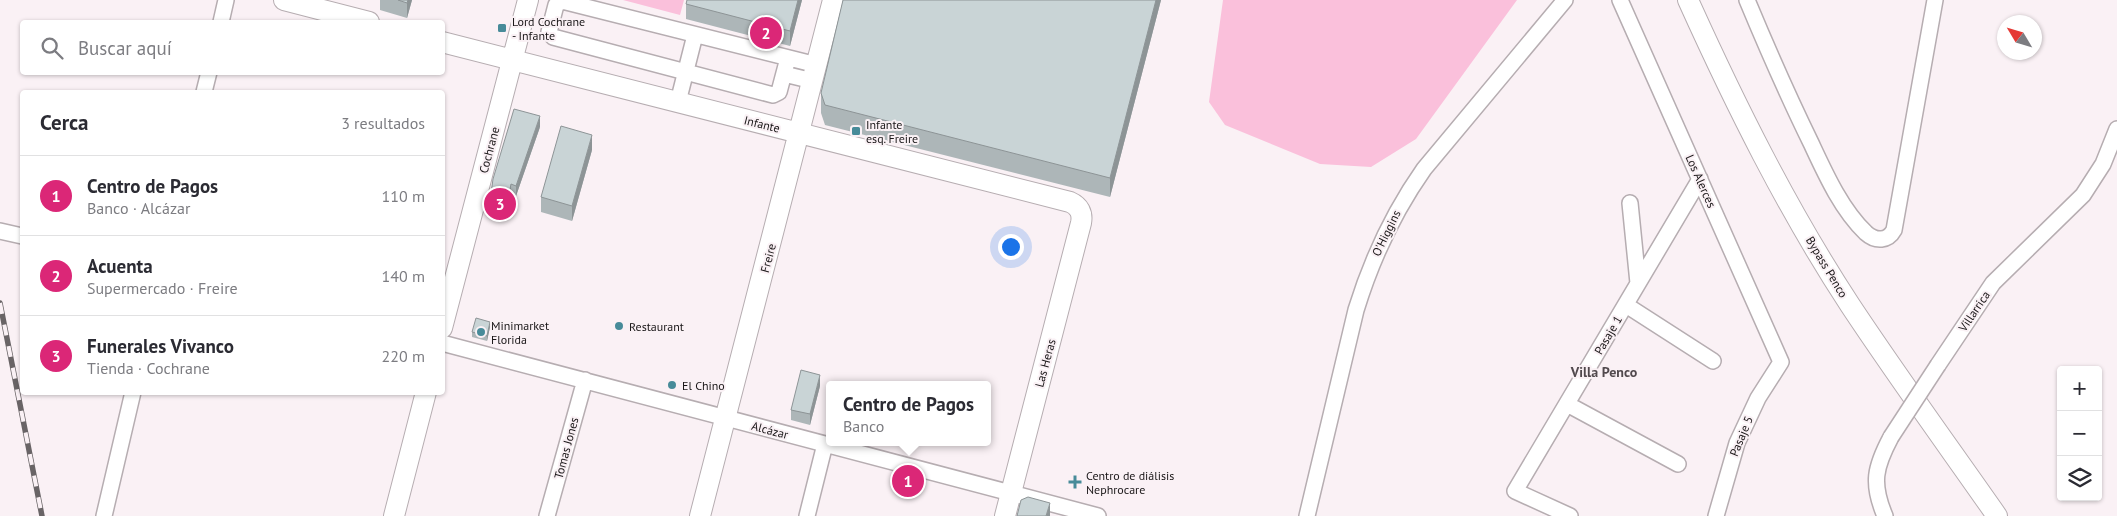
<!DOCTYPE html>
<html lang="es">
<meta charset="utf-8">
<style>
body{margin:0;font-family:"PT Sans",sans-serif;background:#f2f2f3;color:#2b2b33}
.controls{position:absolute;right:15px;bottom:15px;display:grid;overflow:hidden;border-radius:5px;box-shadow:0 1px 4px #0004}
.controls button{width:45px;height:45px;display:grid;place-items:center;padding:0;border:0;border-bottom:1px solid #e1e1e2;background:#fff;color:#2b2b33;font:25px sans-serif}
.compass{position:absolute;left:1997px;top:15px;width:45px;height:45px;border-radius:50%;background:#fff;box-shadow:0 1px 4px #0004;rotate:308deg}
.you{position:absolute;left:1010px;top:246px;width:18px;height:18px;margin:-12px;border:4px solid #fff;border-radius:50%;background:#1a73e8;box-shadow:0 0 0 8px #1a73e833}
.badge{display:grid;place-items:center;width:32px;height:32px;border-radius:50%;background:#db2777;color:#fff;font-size:16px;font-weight:700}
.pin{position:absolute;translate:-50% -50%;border:2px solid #fff;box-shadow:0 1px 5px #0006}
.popup{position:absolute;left:826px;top:381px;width:165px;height:65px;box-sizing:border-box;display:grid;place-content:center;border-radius:5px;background:#fff;filter:drop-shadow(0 1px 4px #0005);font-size:16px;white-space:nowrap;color:#7c7c81}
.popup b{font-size:19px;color:#2b2b33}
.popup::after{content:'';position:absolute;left:50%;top:100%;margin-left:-10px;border:10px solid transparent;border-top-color:#fff}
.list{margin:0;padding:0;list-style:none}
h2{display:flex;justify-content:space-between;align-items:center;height:65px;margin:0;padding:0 20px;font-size:21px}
h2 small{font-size:16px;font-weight:400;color:#7c7c81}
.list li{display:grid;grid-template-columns:32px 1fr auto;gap:15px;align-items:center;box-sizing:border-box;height:80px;padding:0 20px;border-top:1px solid #e1e1e2}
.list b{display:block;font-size:19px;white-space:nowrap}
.list p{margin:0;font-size:16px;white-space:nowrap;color:#7c7c81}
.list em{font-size:16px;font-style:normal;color:#7c7c81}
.icon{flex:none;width:28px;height:28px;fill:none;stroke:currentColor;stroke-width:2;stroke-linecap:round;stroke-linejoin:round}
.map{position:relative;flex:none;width:2117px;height:516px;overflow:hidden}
.search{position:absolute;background:#fff;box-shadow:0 1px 4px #0004;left:20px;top:20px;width:425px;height:55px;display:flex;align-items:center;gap:12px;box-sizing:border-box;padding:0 18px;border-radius:5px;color:#7c7c81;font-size:19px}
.panel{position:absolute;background:#fff;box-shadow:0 1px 4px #0004;left:20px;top:90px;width:425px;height:305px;border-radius:5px}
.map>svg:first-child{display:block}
.green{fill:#fac0db}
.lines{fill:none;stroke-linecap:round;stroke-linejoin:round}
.minor-casing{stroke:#b6adb1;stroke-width:18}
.major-casing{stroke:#b6adb1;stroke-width:22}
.minor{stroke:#fff;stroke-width:15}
.major{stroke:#fff;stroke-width:20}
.rail-casing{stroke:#696466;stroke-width:5.5}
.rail{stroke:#faf1f5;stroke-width:4;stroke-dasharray:11;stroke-linecap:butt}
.minor-bridge-casing{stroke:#b6adb1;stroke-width:18;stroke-linecap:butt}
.minor-bridge{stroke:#fff;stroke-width:15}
.wall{fill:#adb6b8}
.shaded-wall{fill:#8d9496}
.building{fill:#c9d4d6;stroke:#8d9496}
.poi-dot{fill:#478b99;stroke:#faf1f5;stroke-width:2}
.labels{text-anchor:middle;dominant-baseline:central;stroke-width:4;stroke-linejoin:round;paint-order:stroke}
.poi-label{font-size:12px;fill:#191617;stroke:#faf1f5;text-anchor:start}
.street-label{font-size:12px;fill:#191617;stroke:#faf1f5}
.neighbourhood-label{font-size:14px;font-weight:bold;fill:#51494d;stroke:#faf1f5}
</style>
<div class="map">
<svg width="2117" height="516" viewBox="0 0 2117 516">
<rect width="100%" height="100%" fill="#faf1f5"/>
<!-- green -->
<path class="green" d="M 623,0 L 684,0 L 680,15 Z
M 1223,0 L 1517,0 L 1416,139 L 1371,167 L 1320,164 L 1225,125 L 1209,102 Z"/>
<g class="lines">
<defs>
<path id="minor" d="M 1620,0 L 1781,362 L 1758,398 L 1737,443 L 1716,516
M 1747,0 C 1767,48 1788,96 1811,143 C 1825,173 1841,209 1866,233 C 1876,242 1888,241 1894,230 L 1935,0
M 221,22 L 226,0
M 788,58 L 779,92 L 773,95 L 553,37 L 549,32 L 556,5 L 562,1 L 817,65
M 784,74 L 813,81
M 204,92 L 209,72
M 678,102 L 695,35
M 1630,203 L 1638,283
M 0,231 L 22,236
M 1626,305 L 1713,361
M 442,343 L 1098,516
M 1938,365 L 1993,283 L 2083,195 L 2103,164 L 2117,129
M 1567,404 L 1678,464
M 104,516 L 133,392
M 547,516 L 585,380
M 807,516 L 825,444
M 1307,516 L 1356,310 C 1372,258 1393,213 1424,169 L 1565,0
M 1570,516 L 1515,491 L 1700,179
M 1885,516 C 1871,483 1875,467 1891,437"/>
<path id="major" d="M 284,0 L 369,22
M 1688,0 C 1735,104 1787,209 1850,305 C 1897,376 1948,446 1997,516
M 442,42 L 1070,202 C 1079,206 1083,213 1081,223 L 1005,516
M 442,328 L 528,0
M 394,516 L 426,392
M 700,516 L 833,0"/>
</defs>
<!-- minor casing -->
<use href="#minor" class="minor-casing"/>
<!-- major casing -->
<use href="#major" class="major-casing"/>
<!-- minor -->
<use href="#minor" class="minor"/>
<!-- major -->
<use href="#major" class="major"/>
<defs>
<path id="rail" d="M 0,303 L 42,516"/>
</defs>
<!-- rail casing -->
<use href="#rail" class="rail-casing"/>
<!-- rail -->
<use href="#rail" class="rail"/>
<defs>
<path id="minor-bridge" d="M 1891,437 L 1938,365"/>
</defs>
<!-- minor-bridge casing -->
<use href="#minor-bridge" class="minor-bridge-casing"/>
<!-- minor-bridge -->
<use href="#minor-bridge" class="minor-bridge"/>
</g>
<!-- wall -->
<path class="wall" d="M 380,0 L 412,0 L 407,18 L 380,10 Z
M 687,0 L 802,0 L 790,46 L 686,19 L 686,4 Z
M 843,0 L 1161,0 L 1110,197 L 825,125 L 821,113 L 821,93 Z
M 540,127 L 516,196 L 511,195 L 507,215 L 490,211 L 490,201 Z
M 592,150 L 572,221 L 541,212 L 541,197 Z
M 490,327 L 487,341 L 472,337 L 472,332 Z
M 820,386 L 810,425 L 791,420 L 791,410 Z"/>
<!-- shaded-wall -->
<path class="shaded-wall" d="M 408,0 L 412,0 L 407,18 L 407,3 Z
M 798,0 L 802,0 L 790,46 L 790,31 Z
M 1156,0 L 1161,0 L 1110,197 L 1110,178 Z
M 540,116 L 540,127 L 516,196 L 516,186 Z
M 592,135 L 592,150 L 572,221 L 572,206 Z
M 511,184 L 511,195 L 507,215 L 507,204 Z
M 490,322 L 490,327 L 487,341 L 487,336 Z
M 820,375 L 820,386 L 810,425 L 810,414 Z
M 1050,503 L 1050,516 L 1046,516 Z"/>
<!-- building -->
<path class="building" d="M 398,0 L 408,0 L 407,3 Z
M 687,0 L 798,0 L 790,31 L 686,4 Z
M 843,0 L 1156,0 L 1110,178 L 825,105 L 821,93 Z
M 514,109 L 540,116 L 516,186 L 511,184 L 507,204 L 490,201 L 493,179 Z
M 561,126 L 592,135 L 572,206 L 541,197 Z
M 476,318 L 490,322 L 487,336 L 472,332 Z
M 801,370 L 820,375 L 810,414 L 791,410 Z
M 1028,497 L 1050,503 L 1046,516 L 1017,516 L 1021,500 Z"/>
<!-- markers -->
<g class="poi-dot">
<rect x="497" y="23" width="10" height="10" rx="2.5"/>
<rect x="851" y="126" width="10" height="10" rx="2.5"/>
<circle cx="619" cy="326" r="5"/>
<circle cx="481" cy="332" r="5"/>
<circle cx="672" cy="385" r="5"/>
<path d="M1072.5 474.5h5v5h5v5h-5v5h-5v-5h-5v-5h5z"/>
</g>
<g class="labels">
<!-- poi labels -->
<g class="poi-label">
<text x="512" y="21">Lord Cochrane<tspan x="512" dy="14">- Infante</tspan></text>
<text x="866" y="124">Infante<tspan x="866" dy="14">esq. Freire</tspan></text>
<text x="491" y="325">Minimarket<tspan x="491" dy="14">Florida</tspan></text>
<text x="629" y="326">Restaurant</text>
<text x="682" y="385">El Chino</text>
<text x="1086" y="475">Centro de diálisis<tspan x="1086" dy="14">Nephrocare</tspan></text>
</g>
<!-- street labels -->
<g class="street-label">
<text transform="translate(762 124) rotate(14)">Infante</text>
<text transform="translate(489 150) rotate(-75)">Cochrane</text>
<text transform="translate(1701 181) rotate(66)">Los Alerces</text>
<text transform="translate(1386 233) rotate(-64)">O'Higgins</text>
<text transform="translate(768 258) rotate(-75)">Freire</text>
<text transform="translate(1827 267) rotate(59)">Bypass Penco</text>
<text transform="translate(1974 311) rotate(-56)">Villarrica</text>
<text transform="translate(1608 335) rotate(-60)">Pasaje 1</text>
<text transform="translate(1045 363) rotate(-75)">Las Heras</text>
<text transform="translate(770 430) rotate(15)">Alcázar</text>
<text transform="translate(1741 436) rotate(-68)">Pasaje 5</text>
<text transform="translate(566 448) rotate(-75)">Tomas Jones</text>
</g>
<!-- neighbourhood labels -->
<g class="neighbourhood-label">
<text x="1604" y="372">Villa Penco</text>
</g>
</g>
</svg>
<div class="controls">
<button>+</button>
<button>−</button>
<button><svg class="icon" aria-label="layers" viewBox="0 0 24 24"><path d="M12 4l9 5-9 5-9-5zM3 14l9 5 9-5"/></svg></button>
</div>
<svg class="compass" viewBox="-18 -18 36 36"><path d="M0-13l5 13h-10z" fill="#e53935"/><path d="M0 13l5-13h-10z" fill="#7c7c81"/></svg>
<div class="you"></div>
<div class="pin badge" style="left:908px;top:481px">1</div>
<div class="popup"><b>Centro de Pagos</b>Banco</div>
<div class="pin badge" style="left:766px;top:33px">2</div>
<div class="pin badge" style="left:500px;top:204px">3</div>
<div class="search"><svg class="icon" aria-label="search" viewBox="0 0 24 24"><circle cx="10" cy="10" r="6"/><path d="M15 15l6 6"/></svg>Buscar aquí</div>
<section class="panel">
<h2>Cerca<small>3 resultados</small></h2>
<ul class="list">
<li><span class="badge">1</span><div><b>Centro de Pagos</b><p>Banco · Alcázar</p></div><em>110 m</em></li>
<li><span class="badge">2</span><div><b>Acuenta</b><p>Supermercado · Freire</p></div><em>140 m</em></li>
<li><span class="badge">3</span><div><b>Funerales Vivanco</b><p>Tienda · Cochrane</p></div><em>220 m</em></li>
</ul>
</section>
</div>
